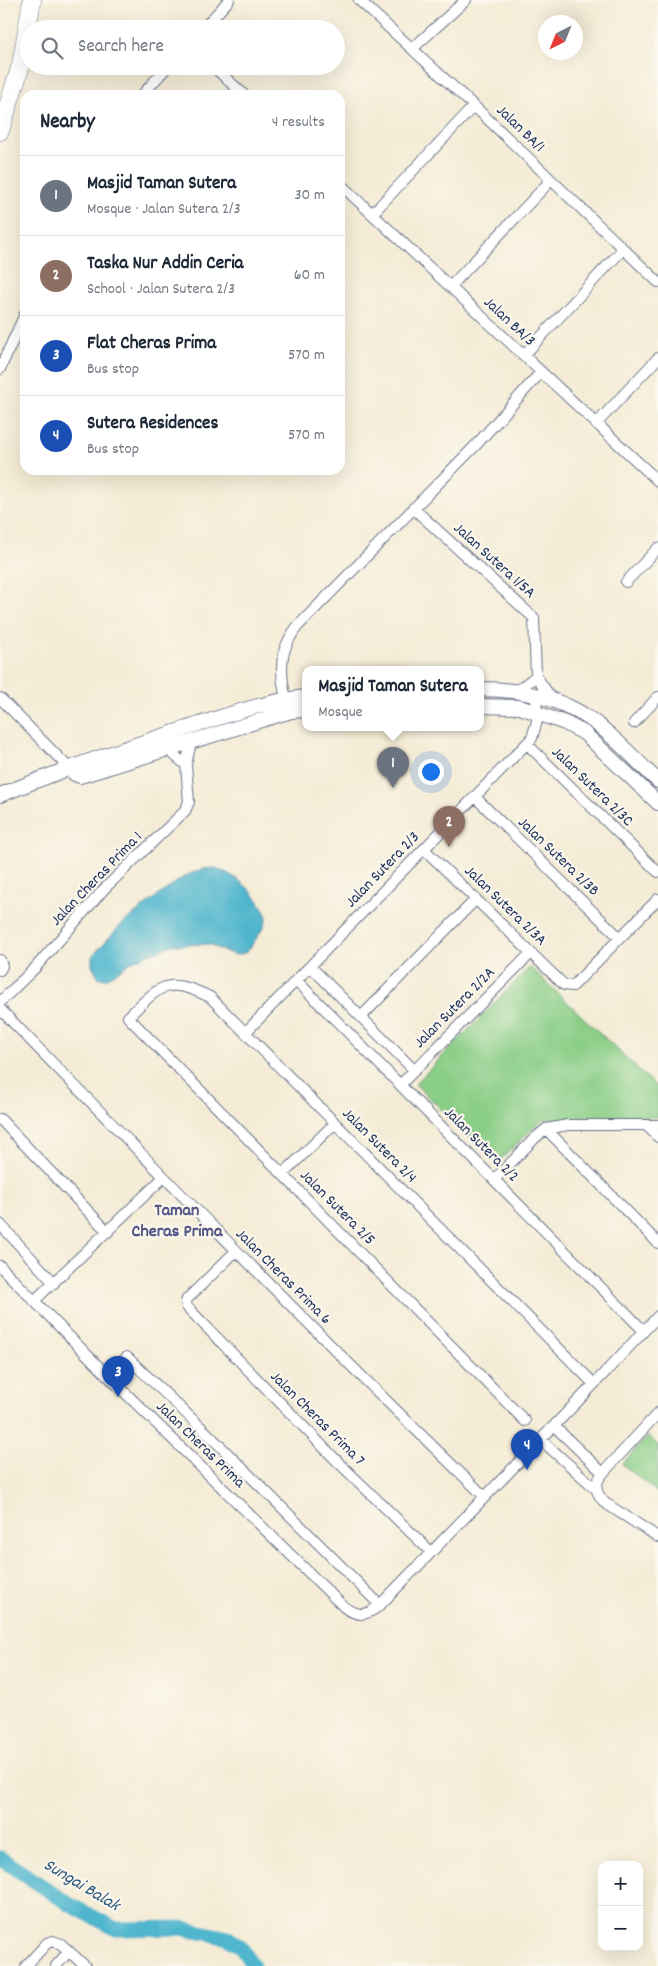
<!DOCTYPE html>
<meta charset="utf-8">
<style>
body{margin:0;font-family:Dekko,sans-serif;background:#f6f6f7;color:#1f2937}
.controls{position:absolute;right:15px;bottom:15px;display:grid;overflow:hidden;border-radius:10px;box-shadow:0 5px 20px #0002}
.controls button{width:45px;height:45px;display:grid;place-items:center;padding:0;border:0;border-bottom:1px solid #e0e1e3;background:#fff;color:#1f2937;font:25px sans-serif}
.compass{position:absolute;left:538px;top:15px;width:45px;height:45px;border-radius:50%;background:#fff;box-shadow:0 5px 20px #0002;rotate:223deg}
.you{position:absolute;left:430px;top:771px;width:18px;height:18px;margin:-12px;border:4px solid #fff;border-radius:50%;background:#1a73e8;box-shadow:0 0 0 8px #1a73e833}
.badge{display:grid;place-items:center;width:32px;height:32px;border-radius:50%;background:#7c3aed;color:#fff;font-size:16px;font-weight:700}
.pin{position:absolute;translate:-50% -41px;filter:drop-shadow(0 1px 2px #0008)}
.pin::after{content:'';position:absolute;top:26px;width:18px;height:15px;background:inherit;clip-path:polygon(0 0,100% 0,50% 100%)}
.popup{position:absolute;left:302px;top:666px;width:182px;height:65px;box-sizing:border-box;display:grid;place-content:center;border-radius:10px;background:#fff;filter:drop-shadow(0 1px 4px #0005);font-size:16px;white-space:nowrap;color:#747a83}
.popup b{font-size:19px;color:#1f2937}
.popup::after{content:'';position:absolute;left:50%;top:100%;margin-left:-10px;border:10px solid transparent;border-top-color:#fff}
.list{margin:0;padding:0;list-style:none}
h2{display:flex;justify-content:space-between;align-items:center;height:65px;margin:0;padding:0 20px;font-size:21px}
h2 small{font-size:16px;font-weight:400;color:#747a83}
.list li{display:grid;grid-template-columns:32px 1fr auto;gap:15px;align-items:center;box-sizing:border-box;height:80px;padding:0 20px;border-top:1px solid #e0e1e3}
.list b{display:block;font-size:19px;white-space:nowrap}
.list p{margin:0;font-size:16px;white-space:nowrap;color:#747a83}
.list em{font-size:16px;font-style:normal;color:#747a83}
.icon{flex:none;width:28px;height:28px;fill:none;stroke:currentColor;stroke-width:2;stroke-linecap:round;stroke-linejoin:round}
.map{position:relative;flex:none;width:658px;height:1966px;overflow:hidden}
.search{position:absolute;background:#fff;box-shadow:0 5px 20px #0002;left:20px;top:20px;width:325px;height:55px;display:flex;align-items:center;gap:12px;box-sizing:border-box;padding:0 18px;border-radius:28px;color:#747a83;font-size:19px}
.panel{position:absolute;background:#fff;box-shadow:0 5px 20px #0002;left:20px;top:90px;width:325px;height:385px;border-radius:15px}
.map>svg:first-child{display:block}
.green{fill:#8ace87;stroke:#527e72}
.water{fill:#4fb6cd;stroke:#357296}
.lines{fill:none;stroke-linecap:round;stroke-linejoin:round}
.river{stroke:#4fb6cd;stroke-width:15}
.street-casing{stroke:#677188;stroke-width:12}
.secondary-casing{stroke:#677188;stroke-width:16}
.highway-casing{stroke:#677188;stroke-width:19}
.street{stroke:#fff;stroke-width:10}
.secondary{stroke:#fff;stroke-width:14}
.highway{stroke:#fff;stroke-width:18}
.labels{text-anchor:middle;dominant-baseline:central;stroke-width:4.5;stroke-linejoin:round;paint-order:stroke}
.street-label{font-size:16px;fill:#1b2f5e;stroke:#fbf7ec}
.neighbourhood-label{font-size:18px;font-weight:bold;fill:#545787;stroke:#fbf7ec}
.water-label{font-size:18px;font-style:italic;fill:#2b587f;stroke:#fbf7ec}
</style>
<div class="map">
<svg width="658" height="1966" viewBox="0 0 658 1966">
<rect width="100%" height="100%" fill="#fbf7ec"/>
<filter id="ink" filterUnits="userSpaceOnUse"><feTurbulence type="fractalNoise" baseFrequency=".02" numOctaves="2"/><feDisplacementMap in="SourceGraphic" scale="10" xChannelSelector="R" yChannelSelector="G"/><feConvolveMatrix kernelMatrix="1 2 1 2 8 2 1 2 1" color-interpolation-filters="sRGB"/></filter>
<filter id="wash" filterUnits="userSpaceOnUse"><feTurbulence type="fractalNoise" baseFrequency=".0096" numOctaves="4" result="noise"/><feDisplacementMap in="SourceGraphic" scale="20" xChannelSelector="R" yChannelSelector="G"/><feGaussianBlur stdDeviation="1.12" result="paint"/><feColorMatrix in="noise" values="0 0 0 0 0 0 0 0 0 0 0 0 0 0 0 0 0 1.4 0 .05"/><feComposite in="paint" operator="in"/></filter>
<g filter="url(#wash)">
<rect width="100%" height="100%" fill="#f4ecd6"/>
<!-- green -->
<path class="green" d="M 530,967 L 658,1088 L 658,1117 L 542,1120 L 497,1163 L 415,1084 Z
M 648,1436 L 658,1445 L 658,1493 L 622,1464 Z"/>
<!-- water -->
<path class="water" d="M 215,868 C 239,876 258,894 267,917 L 264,927 L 247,952 L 237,955 L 223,951 L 209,944 L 172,945 L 134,960 L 108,978 L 99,978 L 92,965 L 92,956 L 121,925 L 156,897 L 185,876 L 202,869 Z"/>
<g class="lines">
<!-- river -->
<path class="river" d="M 0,1858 L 69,1904 L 116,1929 L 182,1928 L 228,1938 L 240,1946 L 253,1966"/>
</g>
</g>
<g filter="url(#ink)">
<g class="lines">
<defs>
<path id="street" d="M 359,0 L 474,106 L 658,282
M 203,29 L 229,0
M 412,49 L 466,0
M 213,66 L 244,95
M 142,95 L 168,66
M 340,184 L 658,481
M 372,214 L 474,106
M 450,287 L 551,180
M 523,356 L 623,249
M 0,369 L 25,314
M 596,424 L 658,358
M 413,508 L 534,618 L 536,676
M 626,582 L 658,548
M 536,676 L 552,699
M 516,692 L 536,676
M 0,698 L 69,768
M 289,706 C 285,698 284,691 283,683 C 280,660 283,646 297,627 L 477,444 L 541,372
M 634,723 L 658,697
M 527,744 L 658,872
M 167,749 L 186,765
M 475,797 L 620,938
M 424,849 L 564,985 L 573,986 L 658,899
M 0,960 L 2,966 L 0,970
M 310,966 L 414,1070
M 296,980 L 644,1331
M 0,1002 L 35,968 L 104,889 L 185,811 L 189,802 L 186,765 L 191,742
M 0,1009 C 160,1173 320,1338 485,1497
M 361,1017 L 476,899
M 245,1033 L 532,738 L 537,721 L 536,695
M 400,1085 L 531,953
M 0,1119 L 108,1232
M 647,1126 L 658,1137
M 546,1129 L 658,1243
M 283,1174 L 335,1123
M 494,1180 L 535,1138 L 546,1129 L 568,1125 L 658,1125
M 0,1224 L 54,1283
M 236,1251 L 187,1299 L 186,1302 L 187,1307 L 338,1462 L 431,1552
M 0,1266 L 108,1376 L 344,1607 C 358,1617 367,1616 380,1605 L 579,1400 L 658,1316
M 34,1301 L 164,1177
M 108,1376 L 127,1357 L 207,1433 L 380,1605
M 658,1413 L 603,1473 C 593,1485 595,1492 605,1503 L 658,1537
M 525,1421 L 128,1017 C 161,985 166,976 210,997 L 594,1384
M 554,1426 L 603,1473
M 541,1440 L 595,1488
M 26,1966 L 47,1943 L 53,1941 L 61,1944 L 85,1966
M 56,1966 L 69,1951"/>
<path id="secondary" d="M 480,689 C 519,689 558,697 590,719 C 615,736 636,761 658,781
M 480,706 L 520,707 L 565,723 L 584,733 L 658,803
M 69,768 L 75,774 L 80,776 L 291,711 L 306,710
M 0,795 C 62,770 124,748 187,728 C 225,716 265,701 306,697"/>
<path id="highway" d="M 0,131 L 21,65 L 32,0"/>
</defs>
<!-- street casing -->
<use href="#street" class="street-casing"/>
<!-- secondary casing -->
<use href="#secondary" class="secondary-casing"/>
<!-- highway casing -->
<use href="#highway" class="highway-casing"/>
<!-- street -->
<use href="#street" class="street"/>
<!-- secondary -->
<use href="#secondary" class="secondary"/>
<!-- highway -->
<use href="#highway" class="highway"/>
</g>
</g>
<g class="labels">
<!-- street labels -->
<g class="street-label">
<text transform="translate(520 129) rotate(44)">Jalan BA/1</text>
<text transform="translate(509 322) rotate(43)">Jalan BA/3</text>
<text transform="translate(494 561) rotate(42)">Jalan Sutera 1/5A</text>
<text transform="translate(592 787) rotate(44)">Jalan Sutera 2/3C</text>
<text transform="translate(558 857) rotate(44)">Jalan Sutera 2/3B</text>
<text transform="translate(383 870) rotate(-46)">Jalan Sutera 2/3</text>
<text transform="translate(97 879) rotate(-46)">Jalan Cheras Prima 1</text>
<text transform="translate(505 906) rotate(44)">Jalan Sutera 2/3A</text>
<text transform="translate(455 1008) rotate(-45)">Jalan Sutera 2/2A</text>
<text transform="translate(481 1145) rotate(45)">Jalan Sutera 2/2</text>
<text transform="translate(379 1146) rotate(45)">Jalan Sutera 2/4</text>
<text transform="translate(337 1208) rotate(45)">Jalan Sutera 2/5</text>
<text transform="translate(283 1277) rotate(45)">Jalan Cheras Prima 6</text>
<text transform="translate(317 1419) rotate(45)">Jalan Cheras Prima 7</text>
<text transform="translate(200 1445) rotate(44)">Jalan Cheras Prima</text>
</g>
<!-- neighbourhood labels -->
<g class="neighbourhood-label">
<text x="177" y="1211">Taman<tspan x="177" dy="21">Cheras Prima</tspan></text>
</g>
<!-- water labels -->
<g class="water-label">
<text transform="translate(81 1886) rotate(31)">Sungai Balak</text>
</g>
</g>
</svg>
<div class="controls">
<button>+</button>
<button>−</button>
</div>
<svg class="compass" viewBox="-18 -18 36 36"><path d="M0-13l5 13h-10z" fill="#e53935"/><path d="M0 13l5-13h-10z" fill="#747a83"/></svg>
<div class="you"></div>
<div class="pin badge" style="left:393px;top:788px;background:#6b7280">1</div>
<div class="popup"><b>Masjid Taman Sutera</b>Mosque</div>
<div class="pin badge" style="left:449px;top:847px;background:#8d6e63">2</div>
<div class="pin badge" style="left:118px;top:1397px;background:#1a4fb4">3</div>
<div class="pin badge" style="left:527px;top:1470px;background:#1a4fb4">4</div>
<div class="search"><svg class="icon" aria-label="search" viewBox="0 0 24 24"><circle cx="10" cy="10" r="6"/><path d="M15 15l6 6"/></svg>Search here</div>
<section class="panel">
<h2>Nearby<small>4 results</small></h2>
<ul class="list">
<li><span class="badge" style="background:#6b7280">1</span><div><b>Masjid Taman Sutera</b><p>Mosque · Jalan Sutera 2/3</p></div><em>30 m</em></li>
<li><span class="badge" style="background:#8d6e63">2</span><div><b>Taska Nur Addin Ceria</b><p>School · Jalan Sutera 2/3</p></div><em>60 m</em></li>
<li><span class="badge" style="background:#1a4fb4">3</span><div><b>Flat Cheras Prima</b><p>Bus stop</p></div><em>570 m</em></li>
<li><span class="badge" style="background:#1a4fb4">4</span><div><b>Sutera Residences</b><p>Bus stop</p></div><em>570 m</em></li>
</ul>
</section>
</div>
